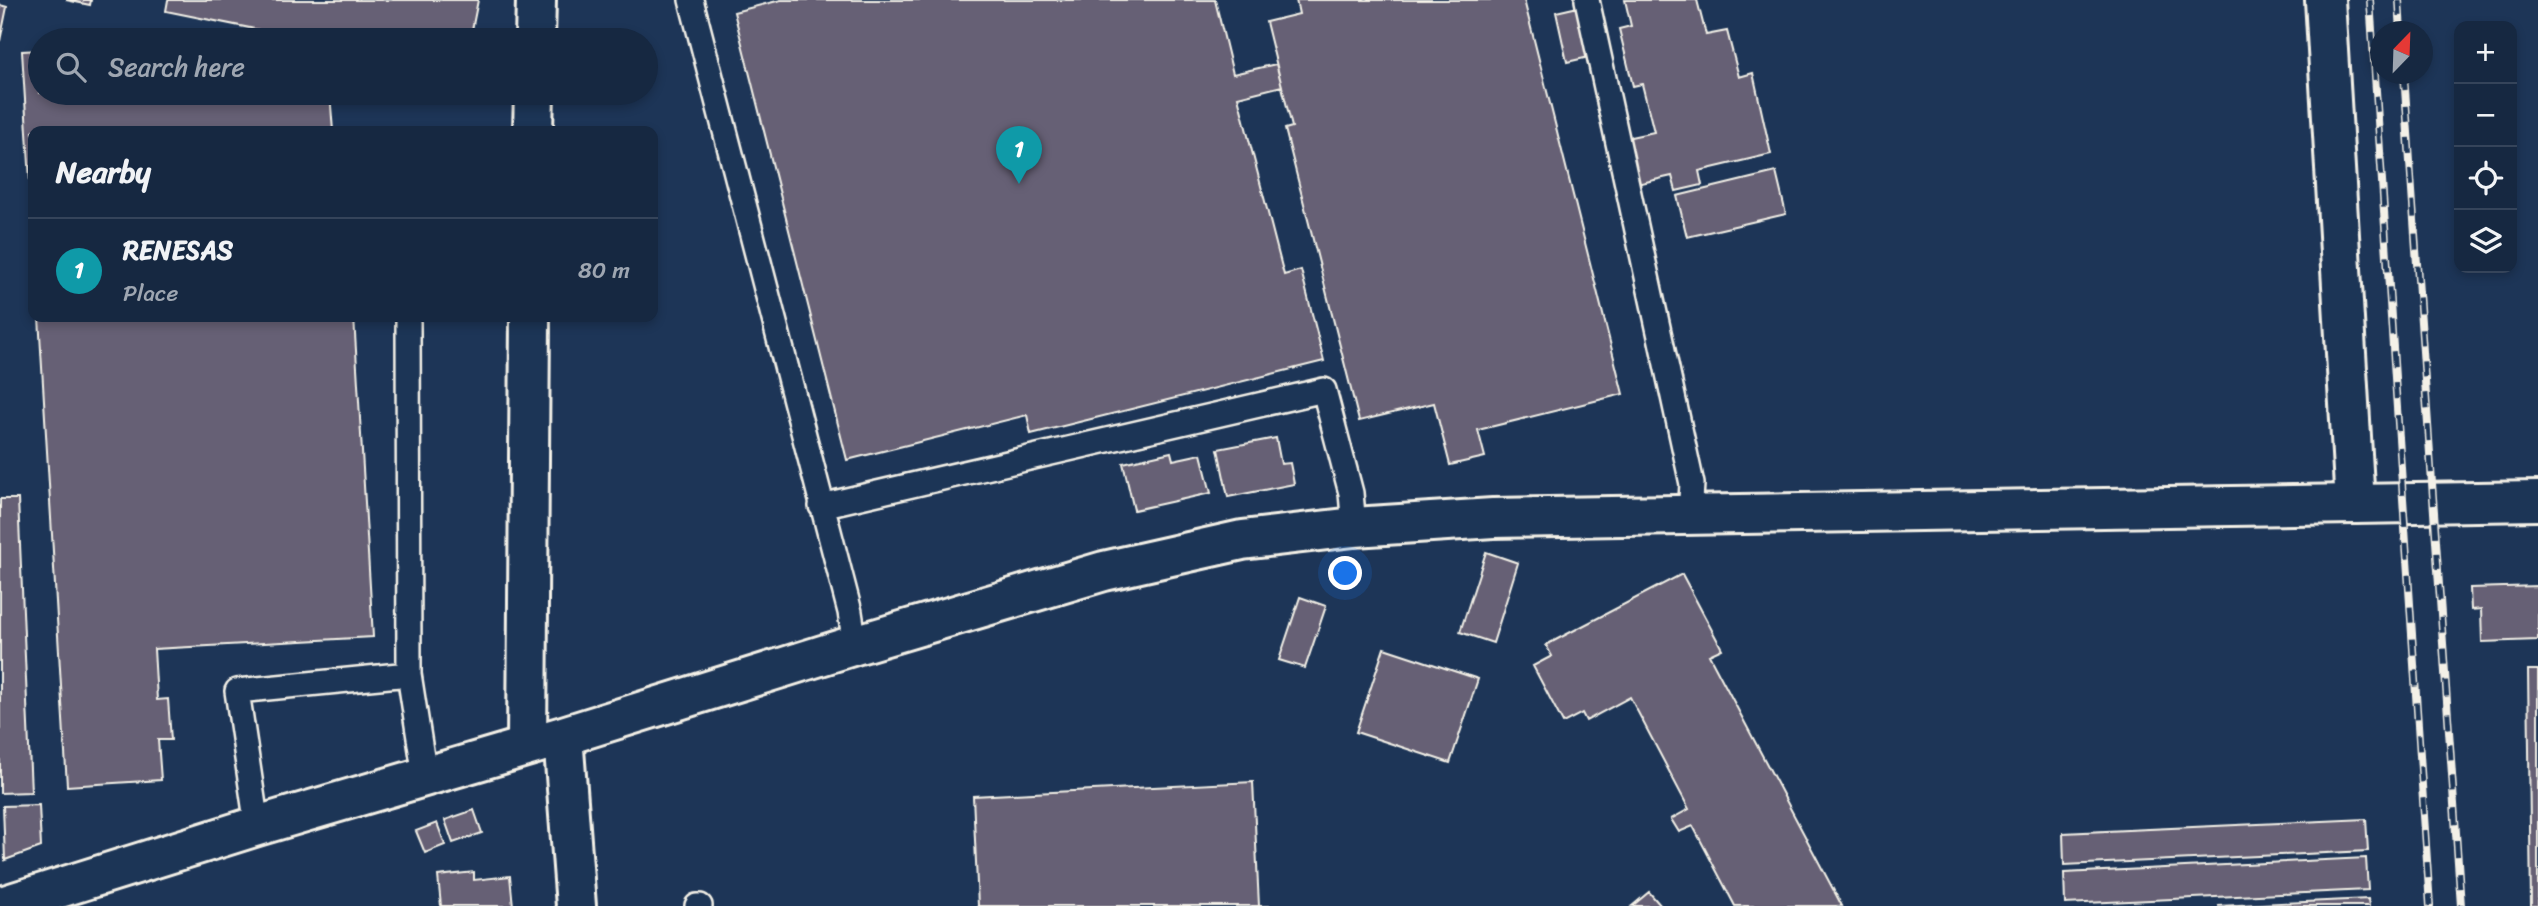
<!DOCTYPE html>
<meta charset="utf-8">
<style>
body{margin:0;font-family:Sriracha,sans-serif;background:#1f3048;color:#f1f3f6}
.controls{position:absolute;right:21px;top:21px;display:grid;overflow:hidden;border-radius:14px;box-shadow:0 4px 10px #0003}
.controls button{width:63px;height:63px;display:grid;place-items:center;padding:0;border:0;border-bottom:2px solid #35445a;background:#162841;color:#f1f3f6;font:35px sans-serif}
.compass{position:absolute;left:2370px;top:21px;width:63px;height:63px;border-radius:50%;background:#162841;box-shadow:0 4px 10px #0003;rotate:23deg}
.you{position:absolute;left:1346px;top:574px;width:24px;height:24px;margin:-18px;border:5px solid #fff;border-radius:50%;background:#1a73e8;box-shadow:0 0 0 10px #1a73e833}
.badge{display:grid;place-items:center;width:46px;height:46px;border-radius:50%;background:#ff9aa2;color:#fff;font-size:23px;font-weight:700}
.pin{position:absolute;translate:-50% -58px;filter:drop-shadow(0 2px 4px #0008)}
.pin::after{content:'';position:absolute;top:37px;width:24px;height:21px;background:inherit;clip-path:polygon(0 0,100% 0,50% 100%)}
.list{margin:0;padding:0;list-style:none}
h2{display:flex;justify-content:space-between;align-items:center;height:91px;margin:0;padding:0 28px;font-size:30px}
h2 small{font-size:23px;font-weight:400;color:#9ea6b1}
.list li{display:grid;grid-template-columns:46px 1fr auto;gap:21px;align-items:center;box-sizing:border-box;height:105px;padding:0 28px;border-top:2px solid #35445a}
.list b{display:block;font-size:26px;white-space:nowrap}
.list p{margin:0;font-size:23px;white-space:nowrap;color:#9ea6b1}
.list em{font-size:23px;font-style:normal;color:#9ea6b1}
.icon{flex:none;width:38px;height:38px;fill:none;stroke:currentColor;stroke-width:2;stroke-linecap:round;stroke-linejoin:round}
.map{position:relative;flex:none;width:2538px;height:906px;overflow:hidden}
.search{position:absolute;background:#162841;box-shadow:0 4px 10px #0003;left:28px;top:28px;width:630px;height:77px;display:flex;align-items:center;gap:18px;box-sizing:border-box;padding:0 24px;border-radius:38px;color:#9ea6b1;font-size:26px}
.panel{position:absolute;background:#162841;box-shadow:0 4px 10px #0003;left:28px;top:126px;width:630px;height:196px;border-radius:14px}
.map>svg:first-child{display:block}
.building{fill:#666175;stroke:#f4f1e8;stroke-width:2}
.lines{fill:none;stroke-linecap:round;stroke-linejoin:round}
.lane-casing{stroke:#f4f1e8;stroke-width:28}
.street-casing{stroke:#f4f1e8;stroke-width:44}
.secondary-casing{stroke:#f4f1e8;stroke-width:44}
.lane{stroke:#1d3557;stroke-width:23}
.street{stroke:#1d3557;stroke-width:38}
.secondary{stroke:#1d3557;stroke-width:38}
.rail-casing{stroke:#f4f1e8;stroke-width:8}
.rail{stroke:#1d3557;stroke-width:5;stroke-dasharray:16;stroke-linecap:butt}
</style>
<div class="map">
<svg width="2538" height="906" viewBox="0 0 2538 906">
<rect width="100%" height="100%" fill="#1d3557"/>
<filter id="ink" filterUnits="userSpaceOnUse"><feTurbulence type="fractalNoise" baseFrequency=".0143" numOctaves="2"/><feDisplacementMap in="SourceGraphic" scale="14" xChannelSelector="R" yChannelSelector="G"/><feConvolveMatrix kernelMatrix="1 2 1 2 8 2 1 2 1" color-interpolation-filters="sRGB"/></filter>
<g filter="url(#ink)">
<!-- building -->
<path class="building" d="M 66,0 L 91,0 L 90,5 Z
M 168,0 L 478,0 L 470,40 L 309,40 L 166,11 Z
M 781,0 L 1215,0 L 1233,74 L 1276,64 L 1282,86 L 1238,97 L 1284,275 L 1301,270 L 1324,361 L 1031,434 L 1027,415 L 847,460 L 734,12 Z
M 1296,0 L 1524,0 L 1623,394 L 1478,430 L 1485,457 L 1450,465 L 1434,403 L 1359,421 L 1285,129 L 1292,127 L 1266,22 L 1299,14 Z
M 1625,0 L 1697,0 L 1706,35 L 1727,31 L 1739,77 L 1753,73 L 1771,154 L 1699,171 L 1702,185 L 1676,191 L 1672,176 L 1637,184 L 1626,138 L 1654,132 L 1642,84 L 1633,86 L 1619,29 L 1631,26 Z
M 0,5 L 7,7 L 0,41 Z
M 1578,7 L 1589,57 L 1567,62 L 1556,12 Z
M 40,50 L 40,93 L 330,93 L 333,131 L 33,131 L 33,230 L 22,51 Z
M 1776,172 L 1786,214 L 1687,237 L 1677,196 Z
M 39,317 L 354,317 L 373,637 L 154,649 L 157,700 L 168,699 L 171,740 L 158,740 L 161,780 L 67,786 Z
M 1276,438 L 1281,464 L 1290,463 L 1294,484 L 1228,497 L 1218,449 Z
M 1171,452 L 1173,460 L 1201,454 L 1211,493 L 1134,510 L 1123,463 Z
M 0,499 L 18,499 L 31,792 L 0,793 Z
M 1486,552 L 1518,563 L 1493,643 L 1460,632 Z
M 1682,574 L 1722,649 L 1709,655 L 1842,906 L 1735,906 L 1693,826 L 1679,832 L 1671,819 L 1689,809 L 1630,697 L 1586,721 L 1582,713 L 1563,723 L 1533,666 L 1552,656 L 1546,645 Z
M 2538,586 L 2538,640 L 2482,642 L 2481,609 L 2471,610 L 2470,588 Z
M 1300,597 L 1326,606 L 1305,668 L 1279,660 Z
M 1384,648 L 1478,679 L 1450,763 L 1356,732 Z
M 2528,670 L 2538,670 L 2538,906 L 2531,906 Z
M 1253,782 L 1259,906 L 1279,906 L 978,906 L 973,796 Z
M 39,805 L 41,847 L 5,860 L 3,806 Z
M 474,810 L 482,833 L 453,843 L 445,820 Z
M 2366,819 L 2368,851 L 2064,865 L 2063,833 Z
M 437,823 L 445,845 L 425,853 L 416,831 Z
M 2366,858 L 2368,890 L 2065,904 L 2064,873 Z
M 474,872 L 474,880 L 510,876 L 513,906 L 441,906 L 438,876 Z
M 1649,892 L 1661,906 L 1632,906 Z
M 2368,899 L 2369,906 L 2218,906 Z"/>
<g class="lines">
<defs>
<path id="lane" d="M 691,0 L 850,612 L 855,645
M 1587,0 L 1692,484 L 1690,516
M 821,506 L 1324,390 L 1351,493 L 1354,527
M 409,674 L 425,776
M 257,826 L 237,691 L 409,674 L 408,317
M 697,906 L 700,906"/>
<path id="street" d="M 2325,0 L 2355,504
M 535,40 L 536,0
M 533,131 L 534,93
M 527,745 L 530,317"/>
<path id="secondary" d="M 563,736 L 576,906
M 2,906 L 257,826 L 563,736 L 855,645 L 1104,571 L 1242,540 L 1354,527 L 1493,518 L 2538,501"/>
</defs>
<!-- lane casing -->
<use href="#lane" class="lane-casing"/>
<!-- street casing -->
<use href="#street" class="street-casing"/>
<!-- secondary casing -->
<use href="#secondary" class="secondary-casing"/>
<!-- lane -->
<use href="#lane" class="lane"/>
<!-- street -->
<use href="#street" class="street"/>
<!-- secondary -->
<use href="#secondary" class="secondary"/>
<defs>
<path id="rail" d="M 2370,0 L 2430,906
M 2399,0 L 2401,32
M 2404,74 L 2461,906"/>
</defs>
<!-- rail casing -->
<use href="#rail" class="rail-casing"/>
<!-- rail -->
<use href="#rail" class="rail"/>
</g>
</g>
</svg>
<div class="controls">
<button>+</button>
<button>−</button>
<button><svg class="icon" aria-label="locate" viewBox="0 0 24 24"><circle cx="12" cy="12" r="6"/><path d="M12 2v4M12 18v4M2 12h4M18 12h4"/></svg></button>
<button><svg class="icon" aria-label="layers" viewBox="0 0 24 24"><path d="M12 4l9 5-9 5-9-5zM3 14l9 5 9-5"/></svg></button>
</div>
<svg class="compass" viewBox="-18 -18 36 36"><path d="M0-13l5 13h-10z" fill="#e53935"/><path d="M0 13l5-13h-10z" fill="#9ea6b1"/></svg>
<div class="you"></div>
<div class="pin badge" style="left:1019px;top:184px;background:#0f9aa8">1</div>
<div class="search"><svg class="icon" aria-label="search" viewBox="0 0 24 24"><circle cx="10" cy="10" r="6"/><path d="M15 15l6 6"/></svg>Search here</div>
<section class="panel">
<h2>Nearby<small></small></h2>
<ul class="list">
<li><span class="badge" style="background:#0f9aa8">1</span><div><b>RENESAS</b><p>Place</p></div><em>80 m</em></li>
</ul>
</section>
</div>
